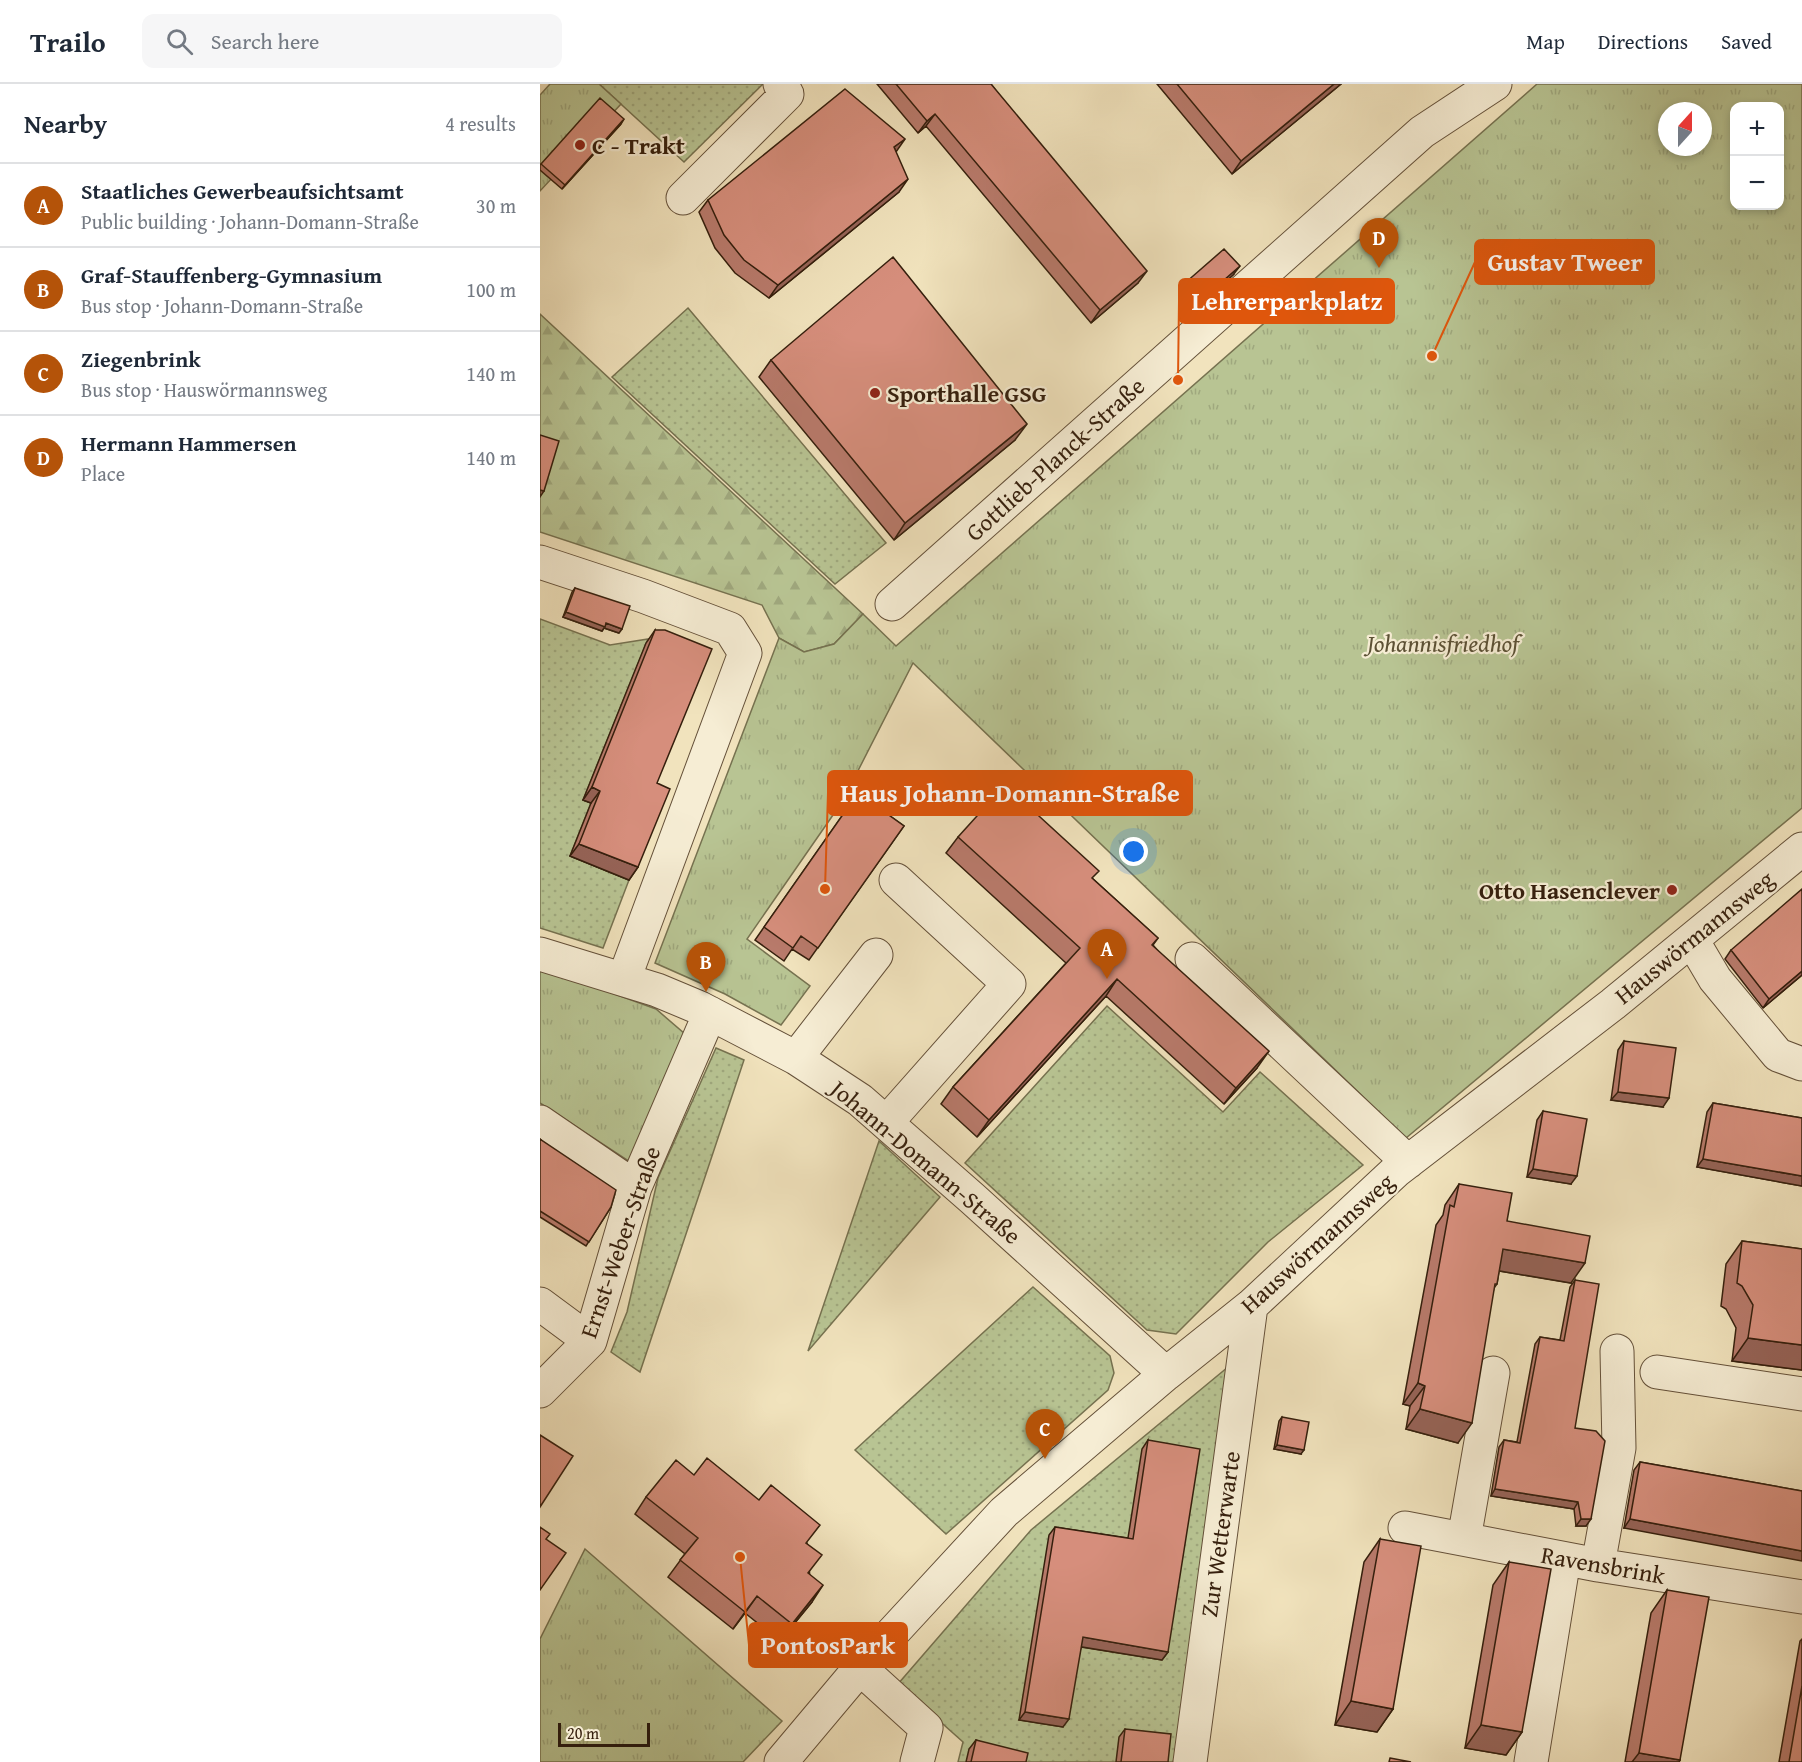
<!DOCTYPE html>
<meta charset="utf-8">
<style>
body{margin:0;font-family:"Gentium Book Plus",serif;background:#f6f6f7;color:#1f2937}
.controls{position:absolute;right:18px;top:18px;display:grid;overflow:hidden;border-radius:12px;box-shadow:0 3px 9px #0003}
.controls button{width:54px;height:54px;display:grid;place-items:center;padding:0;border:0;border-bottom:2px solid #e0e1e3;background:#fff;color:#1f2937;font:30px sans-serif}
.compass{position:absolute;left:1118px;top:18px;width:54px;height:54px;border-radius:50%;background:#fff;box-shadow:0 3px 9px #0003;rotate:21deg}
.scale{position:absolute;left:18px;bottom:15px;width:92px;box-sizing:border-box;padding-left:6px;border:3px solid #351f0d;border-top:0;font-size:16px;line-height:21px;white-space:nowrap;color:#351f0d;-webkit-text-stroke:4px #f6edd4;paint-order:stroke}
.you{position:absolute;left:594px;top:768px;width:21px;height:21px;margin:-15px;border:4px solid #fff;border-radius:50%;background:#1a73e8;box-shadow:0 0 0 9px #1a73e833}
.badge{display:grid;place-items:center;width:39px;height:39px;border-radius:50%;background:#b45309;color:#fff;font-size:20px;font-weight:700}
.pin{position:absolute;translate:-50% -50px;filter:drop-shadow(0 2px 3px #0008)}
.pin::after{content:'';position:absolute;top:32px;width:21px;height:18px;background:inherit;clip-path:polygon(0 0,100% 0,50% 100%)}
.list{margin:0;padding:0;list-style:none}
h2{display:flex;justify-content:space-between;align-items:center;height:78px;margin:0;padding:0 24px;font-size:26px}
h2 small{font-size:20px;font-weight:400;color:#747a83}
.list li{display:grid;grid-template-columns:39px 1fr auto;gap:18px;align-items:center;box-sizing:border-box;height:84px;padding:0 24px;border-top:2px solid #e0e1e3}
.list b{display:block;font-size:22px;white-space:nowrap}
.list p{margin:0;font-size:20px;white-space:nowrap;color:#747a83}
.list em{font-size:20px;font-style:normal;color:#747a83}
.icon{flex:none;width:33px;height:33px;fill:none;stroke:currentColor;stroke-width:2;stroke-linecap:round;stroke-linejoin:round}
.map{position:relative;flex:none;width:1262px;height:1678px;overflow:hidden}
header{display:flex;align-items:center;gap:36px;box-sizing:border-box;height:84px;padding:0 30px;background:#fff;border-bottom:2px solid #e0e1e3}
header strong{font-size:28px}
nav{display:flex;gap:33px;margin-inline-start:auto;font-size:21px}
.search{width:420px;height:54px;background:#f6f6f7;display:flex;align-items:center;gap:15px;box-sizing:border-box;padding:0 21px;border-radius:12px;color:#747a83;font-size:22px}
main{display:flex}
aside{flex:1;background:#fff}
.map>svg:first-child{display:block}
.grass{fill:url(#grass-dots);stroke:#767250;stroke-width:1.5}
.forest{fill:url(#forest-firs);stroke:#767250;stroke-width:1.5}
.park{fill:url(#park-tufts);stroke:#767250;stroke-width:1.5;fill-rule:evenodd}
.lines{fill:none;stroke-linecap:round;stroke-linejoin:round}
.minor-casing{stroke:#645039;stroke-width:35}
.minor{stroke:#f6edd4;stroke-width:33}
.wall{fill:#b87a6b;stroke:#351f0d;stroke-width:1.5}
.shaded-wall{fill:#966357;stroke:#351f0d;stroke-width:1.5}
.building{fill:#d68e7c;stroke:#351f0d;stroke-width:1.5}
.poi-dot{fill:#8f2418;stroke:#f6edd4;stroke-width:2}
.labels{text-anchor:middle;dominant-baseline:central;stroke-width:4.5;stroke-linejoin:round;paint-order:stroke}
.poi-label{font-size:24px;font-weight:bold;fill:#351f0d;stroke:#f6edd4;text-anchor:start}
.street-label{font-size:24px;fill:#351f0d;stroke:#f6edd4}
.park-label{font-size:24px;font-style:italic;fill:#5c5135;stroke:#f6edd4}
.leader{fill:none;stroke:#df560c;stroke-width:2}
.callout-dot{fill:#df560c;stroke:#f6edd4;stroke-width:2}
.callout{fill:#df560c;stroke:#df560c;stroke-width:2}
.callout-label{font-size:26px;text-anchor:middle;font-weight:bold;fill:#fff}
</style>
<header>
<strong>Trailo</strong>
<div class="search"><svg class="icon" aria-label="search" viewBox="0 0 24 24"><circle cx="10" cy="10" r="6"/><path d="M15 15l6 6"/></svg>Search here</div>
<nav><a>Map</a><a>Directions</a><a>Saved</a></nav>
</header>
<main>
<aside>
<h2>Nearby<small>4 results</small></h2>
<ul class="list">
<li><span class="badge">A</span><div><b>Staatliches Gewerbeaufsichtsamt</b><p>Public building · Johann-Domann-Straße</p></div><em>30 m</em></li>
<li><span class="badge">B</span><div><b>Graf-Stauffenberg-Gymnasium</b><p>Bus stop · Johann-Domann-Straße</p></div><em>100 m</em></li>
<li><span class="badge">C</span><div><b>Ziegenbrink</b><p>Bus stop · Hauswörmannsweg</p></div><em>140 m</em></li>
<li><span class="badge">D</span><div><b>Hermann Hammersen</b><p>Place</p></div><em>140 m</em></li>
</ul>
</aside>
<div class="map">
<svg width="1262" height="1678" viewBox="0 0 1262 1678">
<defs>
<pattern id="grass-dots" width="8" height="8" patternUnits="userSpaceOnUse" patternTransform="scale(1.5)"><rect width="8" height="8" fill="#b8c493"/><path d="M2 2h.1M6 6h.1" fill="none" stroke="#9fa87e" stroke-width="1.8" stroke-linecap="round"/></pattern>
<pattern id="forest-firs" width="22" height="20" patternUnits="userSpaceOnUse" patternTransform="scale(1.5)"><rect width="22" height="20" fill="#b8c493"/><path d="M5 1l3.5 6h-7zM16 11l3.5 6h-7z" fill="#9fa87e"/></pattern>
<pattern id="park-tufts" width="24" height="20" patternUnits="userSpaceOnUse" patternTransform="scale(1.5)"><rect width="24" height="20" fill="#b8c493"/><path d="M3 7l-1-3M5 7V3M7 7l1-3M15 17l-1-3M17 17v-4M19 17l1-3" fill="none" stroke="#9fa87e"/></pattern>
</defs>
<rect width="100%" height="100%" fill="#f1e3bd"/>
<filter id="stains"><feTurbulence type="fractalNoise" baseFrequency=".00333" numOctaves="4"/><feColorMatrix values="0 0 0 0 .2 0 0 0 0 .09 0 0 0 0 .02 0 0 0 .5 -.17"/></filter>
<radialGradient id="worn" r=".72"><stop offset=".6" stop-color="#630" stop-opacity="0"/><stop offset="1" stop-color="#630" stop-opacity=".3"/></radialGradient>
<!-- grass -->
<path class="grass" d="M 59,0 L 223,0 L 144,78 Z
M 148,224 L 346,459 L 295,500 L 72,293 Z
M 0,535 L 70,561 L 108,555 L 43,716 L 51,719 L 30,772 L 89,796 L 63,864 L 0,844 Z
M 567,922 L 683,1028 L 720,988 L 823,1081 L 728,1158 L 636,1250 L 607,1246 L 425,1079 Z
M 176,964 L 204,976 L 100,1288 L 71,1268 L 87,1228 L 118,1094 Z
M 339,1057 L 400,1113 L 268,1267 Z
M 493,1203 L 570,1272 L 574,1289 L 568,1306 L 406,1450 L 315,1366 Z
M 688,1283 L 637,1678 L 418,1678 L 423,1658 L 358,1600 L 491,1446 Z"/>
<!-- forest -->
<path class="forest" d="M 0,230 L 323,530 L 294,560 L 264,568 L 239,554 L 222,521 L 0,448 Z"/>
<!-- park -->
<path class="park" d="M 10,0 L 59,0 L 81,20 L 0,107 L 0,11 Z
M 997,0 L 1262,0 L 1262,724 L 866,1054 L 373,579 L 302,718 L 207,855 L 270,902 L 241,941 L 185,910 L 115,879 L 239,554 L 264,568 L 294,560 L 323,530 L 356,562 ZM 1194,22 L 1240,22 L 1240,122 L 1194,122 ZM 1127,27 L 1163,27 L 1163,63 L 1127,63 Z
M 0,883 L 116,925 L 145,950 L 90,1078 L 0,1019 Z
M 45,1465 L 242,1637 L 203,1678 L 0,1678 L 0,1555 Z"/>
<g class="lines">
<defs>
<path id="minor" d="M 143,114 L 247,10 L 240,0
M 0,478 L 103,512 L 190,545 L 205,569 L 84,895
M 352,520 L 882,48 L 955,0
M 1152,856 L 1175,895 L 1238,971 L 1262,980
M 0,870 L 117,906 L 160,924 L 256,974 L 320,1016 L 433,1115 L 626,1290
M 652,875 L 868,1078
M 256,974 L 336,871
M 0,1038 L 95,1103
M 346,1039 L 469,900 L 356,796
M 0,1220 L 50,1257
M 1117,1288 L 1262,1310
M 0,1307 L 50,1257 L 95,1103 L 170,929
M 865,1444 L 1058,1481 L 1262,1513
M 924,1455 L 953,1289
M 1058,1481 L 1079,1364 L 1077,1267
M 320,1584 L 386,1644 L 377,1678
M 241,1678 L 320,1584 L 464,1428 L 626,1290 L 711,1222 L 856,1087 L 1073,920 L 1262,765
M 650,1678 L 711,1222
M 991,1678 L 1024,1475"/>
</defs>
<!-- minor casing -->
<use href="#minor" class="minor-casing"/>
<!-- minor -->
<use href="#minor" class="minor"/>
</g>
<!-- wall -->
<path class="wall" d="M 337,0 L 451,0 L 598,199 L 551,239 L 386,42 L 378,49 Z
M 617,0 L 801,0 L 692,90 Z
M 81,40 L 22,105 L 0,86 L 0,81 L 1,80 Z
M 356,68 L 359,108 L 229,214 L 195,189 L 175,164 L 159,128 L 168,116 Z
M 693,191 L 654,226 L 639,208 L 645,199 Z
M 231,276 L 475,356 L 354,456 L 219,293 Z
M 35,504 L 79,549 L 64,544 L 62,547 L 23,533 L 32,508 Z
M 115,546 L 117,699 L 98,783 L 89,796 L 30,772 L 51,719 L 43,716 L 106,559 Z
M 318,709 L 364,742 L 269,876 L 252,865 L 244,877 L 215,856 Z
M 418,753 L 553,795 L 618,854 L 613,861 L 717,984 L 684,1020 L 566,912 L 437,1053 L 401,1020 L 413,1003 L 526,879 L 406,769 Z
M 1191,866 L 1262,891 L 1223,924 L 1185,875 Z
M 1084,957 L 1123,1023 L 1071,1016 L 1078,966 Z
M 1173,1019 L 1262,1034 L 1262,1102 L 1157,1083 L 1167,1028 Z
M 1003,1027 L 1031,1100 L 987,1093 L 997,1036 Z
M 0,1055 L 71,1123 L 46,1162 L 0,1133 Z
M 919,1100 L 967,1137 L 1031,1199 L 959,1187 L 957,1200 L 954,1204 L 918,1359 L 866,1345 L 870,1322 L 863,1320 L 896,1141 L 903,1131 L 905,1121 Z
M 1202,1157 L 1262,1165 L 1262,1286 L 1192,1277 L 1196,1244 L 1186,1225 L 1181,1222 L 1186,1180 Z
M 1035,1196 L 1035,1344 L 1046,1442 L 1036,1442 L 1034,1425 L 951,1412 L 959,1363 L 964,1356 L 977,1358 L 995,1260 L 1000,1253 L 1020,1256 L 1030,1203 Z
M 742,1333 L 761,1370 L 734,1365 L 739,1337 Z
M 608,1356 L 628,1568 L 622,1576 L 541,1563 L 523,1643 L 479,1636 L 509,1451 L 515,1443 L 588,1454 L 602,1365 Z
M 1100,1378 L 1262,1407 L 1084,1444 L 1094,1386 Z
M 154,1391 L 267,1459 L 272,1518 L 240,1557 L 205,1529 L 193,1545 L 128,1493 L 145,1470 L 95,1430 L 106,1413 Z
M 840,1455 L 853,1625 L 837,1648 L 795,1641 L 824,1478 Z
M 969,1478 L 982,1648 L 966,1671 L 925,1664 L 953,1501 Z
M 1127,1506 L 1140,1676 L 1139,1678 L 1085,1678 L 1111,1529 Z
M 1262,1555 L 1262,1678 L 1239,1678 L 1260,1557 Z
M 585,1645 L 628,1678 L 576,1678 L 579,1653 Z
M 436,1656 L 486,1678 L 426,1678 L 429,1665 Z"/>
<!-- shaded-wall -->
<path class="shaded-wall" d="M 794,0 L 801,0 L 692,90 L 701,77 Z
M 395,30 L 386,42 L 378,49 L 387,37 Z
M 84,35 L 81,40 L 22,105 L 25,101 Z
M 365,55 L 356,68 L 354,63 Z
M 368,95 L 359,108 L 229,214 L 238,201 Z
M 700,182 L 693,191 L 654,226 L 660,217 Z
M 607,187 L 598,199 L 551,239 L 560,226 Z
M 487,340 L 475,356 L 354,456 L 365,439 Z
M 0,406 L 4,407 L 0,413 Z
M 26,528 L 66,539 L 82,545 L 79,549 L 64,544 L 62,547 L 23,533 Z
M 52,703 L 60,707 L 51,719 L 43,716 Z
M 39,760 L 98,783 L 89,796 L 30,772 Z
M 1262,887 L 1262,891 L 1223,924 L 1229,915 Z
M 577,895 L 566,912 L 437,1053 L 449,1036 Z
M 729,967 L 717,984 L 684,1020 L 696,1004 Z
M 1078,1008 L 1129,1014 L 1123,1023 L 1071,1016 Z
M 1163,1075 L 1262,1092 L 1262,1102 L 1157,1083 Z
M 993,1085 L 1037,1092 L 1031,1100 L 987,1093 Z
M 963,1165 L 1045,1179 L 1031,1199 L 948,1185 Z
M 1208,1254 L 1262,1261 L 1262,1286 L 1192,1277 Z
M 878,1299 L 885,1302 L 870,1322 L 863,1320 Z
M 880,1325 L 932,1339 L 918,1359 L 866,1345 Z
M 737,1361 L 764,1366 L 761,1370 L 734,1365 Z
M 955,1405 L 1038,1418 L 1034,1425 L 951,1412 Z
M 1041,1435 L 1051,1435 L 1046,1442 L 1036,1442 Z
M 1090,1435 L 1262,1467 L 1262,1477 L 1084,1444 Z
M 283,1501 L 272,1518 L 240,1557 L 252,1540 Z
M 217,1512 L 205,1529 L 193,1545 L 205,1528 Z
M 543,1553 L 628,1568 L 622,1576 L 536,1562 Z
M 811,1617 L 853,1625 L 837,1648 L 795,1641 Z
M 485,1628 L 529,1635 L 523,1643 L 479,1636 Z
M 941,1641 L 982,1648 L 966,1671 L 925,1664 Z
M 1099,1669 L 1140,1676 L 1139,1678 L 1092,1678 Z"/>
<!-- building -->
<path class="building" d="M 356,0 L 451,0 L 607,187 L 560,226 L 395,30 L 387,37 Z
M 637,0 L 794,0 L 701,77 Z
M 305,5 L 365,55 L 354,63 L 368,95 L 238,201 L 204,176 L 184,151 L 168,116 Z
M 60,14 L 84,35 L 25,101 L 1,80 Z
M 684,165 L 700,182 L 660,217 L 645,199 Z
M 353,173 L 487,340 L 365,439 L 231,276 Z
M 0,351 L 19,357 L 4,407 L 0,406 Z
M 35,504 L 90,522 L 82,545 L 66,539 L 65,543 L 26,528 Z
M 115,546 L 125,546 L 172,565 L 117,699 L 130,705 L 98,783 L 39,760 L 60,707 L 52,703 Z
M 465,701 L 559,787 L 552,794 L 618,854 L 612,861 L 729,967 L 696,1004 L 577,895 L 449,1036 L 413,1003 L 540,864 L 418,753 Z
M 318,709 L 364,742 L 278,864 L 261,852 L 253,864 L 224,843 Z
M 1262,805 L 1262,887 L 1229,915 L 1191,866 Z
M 1084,957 L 1136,964 L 1129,1014 L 1078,1008 Z
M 1173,1019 L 1262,1034 L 1262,1092 L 1163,1075 Z
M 1003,1027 L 1047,1035 L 1037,1092 L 993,1085 Z
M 0,1055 L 76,1106 L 71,1123 L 49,1158 L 0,1127 Z
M 919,1100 L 972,1109 L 967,1137 L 1050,1152 L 1045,1179 L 963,1165 L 957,1200 L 955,1200 L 932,1339 L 880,1325 L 885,1302 L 878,1299 L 910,1121 L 914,1123 Z
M 1202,1157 L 1262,1165 L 1262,1261 L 1208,1254 L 1213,1221 L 1202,1202 L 1197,1199 Z
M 1035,1196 L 1059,1200 L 1035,1344 L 1056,1347 L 1065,1357 L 1051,1435 L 1041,1435 L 1038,1418 L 955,1405 L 964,1356 L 980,1359 L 1000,1253 L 1024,1257 Z
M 742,1333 L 769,1338 L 764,1366 L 737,1361 Z
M 0,1351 L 33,1372 L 0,1423 Z
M 608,1356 L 660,1365 L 628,1568 L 543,1553 L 529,1635 L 485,1628 L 515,1443 L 593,1455 Z
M 167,1374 L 219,1416 L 231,1401 L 280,1441 L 266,1459 L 282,1471 L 268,1489 L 283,1501 L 252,1540 L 217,1512 L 205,1528 L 140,1476 L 158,1454 L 106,1413 L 136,1376 L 154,1391 Z
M 1100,1378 L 1262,1407 L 1262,1467 L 1090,1435 Z
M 0,1443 L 10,1450 L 6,1455 L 26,1469 L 0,1506 Z
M 840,1455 L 881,1462 L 853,1625 L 811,1617 Z
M 969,1478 L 1011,1485 L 982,1648 L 941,1641 Z
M 1127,1506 L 1169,1513 L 1140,1676 L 1099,1669 Z
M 1262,1602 L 1262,1678 L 1249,1678 Z
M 585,1645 L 631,1650 L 628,1678 L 581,1678 Z
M 436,1656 L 488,1669 L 486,1678 L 431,1678 Z
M 850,1674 L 871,1678 L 849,1678 Z"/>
<!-- markers -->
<g class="poi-dot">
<circle cx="40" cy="61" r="6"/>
<circle cx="335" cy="309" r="6"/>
<circle cx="1132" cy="806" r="6"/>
</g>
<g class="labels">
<!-- poi labels -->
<g class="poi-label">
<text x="52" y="61">C - Trakt</text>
<text x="347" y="309">Sporthalle GSG</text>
<text x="1120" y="806" text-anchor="end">Otto Hasenclever</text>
</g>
<!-- street labels -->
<g class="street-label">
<text transform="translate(515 375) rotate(-42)">Gottlieb-Planck-Straße</text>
<text transform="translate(1154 853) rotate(-39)">Hauswörmannsweg</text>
<text transform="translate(386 1078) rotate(40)">Johann-Domann-Straße</text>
<text transform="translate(80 1158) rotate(-71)">Ernst-Weber-Straße</text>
<text transform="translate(777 1159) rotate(-42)">Hauswörmannsweg</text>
<text transform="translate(680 1450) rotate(-82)">Zur Wetterwarte</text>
<text transform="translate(1063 1481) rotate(10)">Ravensbrink</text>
</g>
<!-- park labels -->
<g class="park-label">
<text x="903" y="559">Johannisfriedhof</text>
</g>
</g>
<!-- callouts -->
<path class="leader" d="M892 272L935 178M638 296L639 217M285 805L288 709M200 1473L209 1561"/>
<g class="callout-dot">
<circle cx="892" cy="272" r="6"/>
<circle cx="638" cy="296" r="6"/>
<circle cx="285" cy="805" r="6"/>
<circle cx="200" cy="1473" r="6"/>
</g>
<g class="callout">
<rect x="935" y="156" width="179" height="44" rx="6"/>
<rect x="639" y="195" width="215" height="44" rx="6"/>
<rect x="288" y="687" width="364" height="44" rx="6"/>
<rect x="209" y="1539" width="158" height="44" rx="6"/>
</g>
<g class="callout-label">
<text x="1025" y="187">Gustav Tweer</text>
<text x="747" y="226">Lehrerparkplatz</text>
<text x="470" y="718">Haus Johann-Domann-Straße</text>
<text x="288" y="1570">PontosPark</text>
</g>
<rect width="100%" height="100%" filter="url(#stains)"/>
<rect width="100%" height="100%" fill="url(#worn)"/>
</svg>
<div class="controls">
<button>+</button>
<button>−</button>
</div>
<svg class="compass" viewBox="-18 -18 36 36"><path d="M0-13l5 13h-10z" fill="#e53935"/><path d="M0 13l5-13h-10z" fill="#747a83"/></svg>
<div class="scale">20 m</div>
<div class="you"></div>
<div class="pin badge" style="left:567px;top:895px">A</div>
<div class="pin badge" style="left:166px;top:908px">B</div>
<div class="pin badge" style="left:505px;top:1375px">C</div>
<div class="pin badge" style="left:839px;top:184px">D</div>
</div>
</main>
